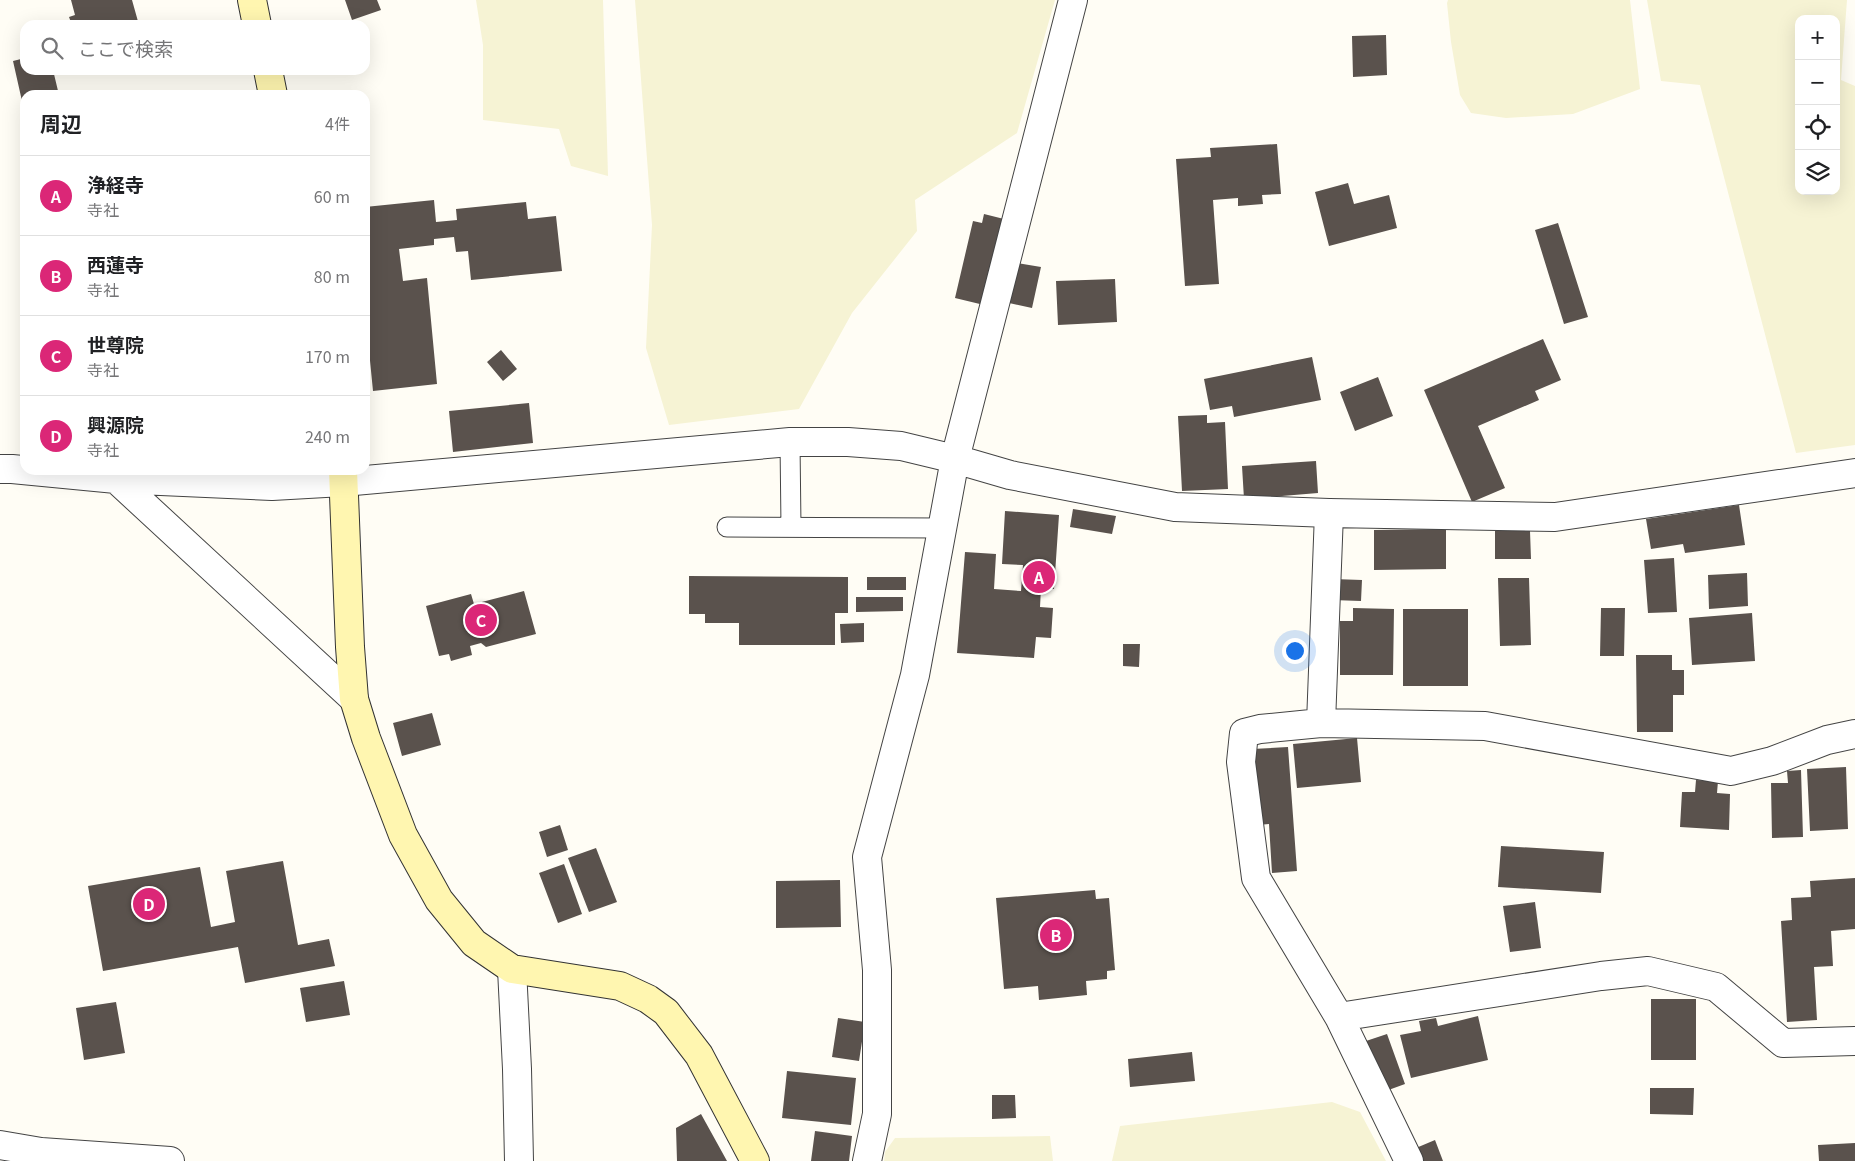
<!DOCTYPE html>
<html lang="ja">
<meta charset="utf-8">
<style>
body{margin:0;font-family:Georgia,"Noto Sans JP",serif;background:#f6f6f6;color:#202124}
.controls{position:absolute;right:15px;top:15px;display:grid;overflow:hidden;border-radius:10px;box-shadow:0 5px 20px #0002}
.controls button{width:45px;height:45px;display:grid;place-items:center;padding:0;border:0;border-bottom:1px solid #e0e0e0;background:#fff;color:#202124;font:25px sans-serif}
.you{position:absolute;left:1294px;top:650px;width:18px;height:18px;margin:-12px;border:4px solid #fff;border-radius:50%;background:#1a73e8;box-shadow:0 0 0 8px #1a73e833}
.badge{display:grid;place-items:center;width:32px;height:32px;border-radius:50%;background:#db2777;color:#fff;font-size:16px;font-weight:700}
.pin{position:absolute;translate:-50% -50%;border:2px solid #fff;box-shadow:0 1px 5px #0006}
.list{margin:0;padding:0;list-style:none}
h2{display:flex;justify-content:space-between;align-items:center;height:65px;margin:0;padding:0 20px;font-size:21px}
h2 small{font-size:16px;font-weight:400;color:#757577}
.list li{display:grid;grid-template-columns:32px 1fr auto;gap:15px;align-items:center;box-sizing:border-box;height:80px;padding:0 20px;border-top:1px solid #e0e0e0}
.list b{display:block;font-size:19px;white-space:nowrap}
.list p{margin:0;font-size:16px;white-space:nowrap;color:#757577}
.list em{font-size:16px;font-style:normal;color:#757577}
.icon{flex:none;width:28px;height:28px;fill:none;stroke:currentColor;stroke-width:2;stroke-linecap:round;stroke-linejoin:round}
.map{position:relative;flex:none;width:1855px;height:1161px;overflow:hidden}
.search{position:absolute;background:#fff;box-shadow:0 5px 20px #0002;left:20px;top:20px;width:350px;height:55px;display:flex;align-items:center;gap:12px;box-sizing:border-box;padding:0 18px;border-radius:15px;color:#757577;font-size:19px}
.panel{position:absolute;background:#fff;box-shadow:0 5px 20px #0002;left:20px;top:90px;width:350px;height:385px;border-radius:15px}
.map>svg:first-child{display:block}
.farmland{fill:#f6f3d4;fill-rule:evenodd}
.building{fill:#5a524d}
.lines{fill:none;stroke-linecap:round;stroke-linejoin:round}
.lane-casing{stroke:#444;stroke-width:21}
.street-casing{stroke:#444;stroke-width:30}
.secondary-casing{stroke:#333;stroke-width:30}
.lane{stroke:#fff;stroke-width:19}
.street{stroke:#fff;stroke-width:28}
.secondary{stroke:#fff6b0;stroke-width:28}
</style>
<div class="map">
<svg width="1855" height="1161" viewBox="0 0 1855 1161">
<rect width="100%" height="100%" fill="#fffdf5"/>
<!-- farmland -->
<path class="farmland" d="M 476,0 L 603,0 L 608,176 L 571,166 L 559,129 L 483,120 L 483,45 Z
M 635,0 L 1055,0 L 1017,133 L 915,200 L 917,231 L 852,313 L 799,409 L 669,425 L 646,348 L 652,225 Z
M 1448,0 L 1630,0 L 1640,89 L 1573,114 L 1506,118 L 1471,113 L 1460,95 L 1451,42 L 1447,3 Z
M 1647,0 L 1847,0 L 1841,80 L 1855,86 L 1855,445 L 1796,453 L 1700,85 L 1661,81 ZM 1799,19 L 1836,19 L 1836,191 L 1799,191 Z
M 1332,1102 L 1360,1112 L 1386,1161 L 1112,1161 L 1120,1126 Z
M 1050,1136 L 1053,1161 L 884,1161 L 885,1152 L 895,1138 Z"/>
<!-- building -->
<path class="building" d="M 71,0 L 132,0 L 139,25 L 72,25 L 69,17 L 75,15 Z
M 345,0 L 377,0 L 381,10 L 352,20 Z
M 1386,35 L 1387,75 L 1353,77 L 1352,36 Z
M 25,58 L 25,70 L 53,70 L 59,95 L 25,95 L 24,110 L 13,61 Z
M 1277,144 L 1281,194 L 1262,195 L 1263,204 L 1238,206 L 1238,198 L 1213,200 L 1219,284 L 1185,286 L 1176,159 L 1211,157 L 1210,148 Z
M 1348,183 L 1354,204 L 1389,195 L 1397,228 L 1329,246 L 1315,192 Z
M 434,200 L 436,222 L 457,220 L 456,209 L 526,202 L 528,219 L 556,216 L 562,271 L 471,280 L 468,251 L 456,252 L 454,237 L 434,239 L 434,245 L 399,249 L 403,281 L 427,278 L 437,384 L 373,391 L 365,310 L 365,207 Z
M 984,214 L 1004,219 L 984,305 L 955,298 L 973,221 L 982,223 Z
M 1558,223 L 1588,317 L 1564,324 L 1535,230 Z
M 1017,263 L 1041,267 L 1032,308 L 1009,303 Z
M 1115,279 L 1117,322 L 1058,325 L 1056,281 Z
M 1543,339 L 1561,380 L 1535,391 L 1539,400 L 1478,426 L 1505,488 L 1472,502 L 1424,390 Z
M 501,350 L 517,369 L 503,381 L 487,362 Z
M 1312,357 L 1321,400 L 1234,417 L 1232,406 L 1210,410 L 1204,379 Z
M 1378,377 L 1393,416 L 1355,431 L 1340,392 Z
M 529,403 L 533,443 L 453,452 L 449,411 Z
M 1207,415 L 1207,423 L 1225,422 L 1228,489 L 1182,491 L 1178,416 Z
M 1316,461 L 1318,493 L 1244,499 L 1242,466 Z
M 1739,505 L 1745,545 L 1685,553 L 1683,544 L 1651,549 L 1646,519 Z
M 1073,509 L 1116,516 L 1112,534 L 1070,527 Z
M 1005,511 L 1059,515 L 1054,589 L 1041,588 L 1040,607 L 1053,608 L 1051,638 L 1036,637 L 1034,658 L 957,653 L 965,552 L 996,554 L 994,589 L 1021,591 L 1023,565 L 1002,564 Z
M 1446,529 L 1446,569 L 1374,570 L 1374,530 Z
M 1495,531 L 1530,531 L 1531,559 L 1495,559 Z
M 1674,558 L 1677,612 L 1648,613 L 1644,560 Z
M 1747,573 L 1748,606 L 1709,609 L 1708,575 Z
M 689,576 L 848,577 L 848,613 L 835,613 L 835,645 L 739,645 L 739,623 L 705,623 L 705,614 L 689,614 Z
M 867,577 L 906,577 L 906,590 L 867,590 Z
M 1498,578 L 1529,578 L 1531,645 L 1500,646 Z
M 1333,579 L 1362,580 L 1361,601 L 1332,600 Z
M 524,591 L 536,634 L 486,647 L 481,643 L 470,646 L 472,655 L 451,661 L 449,654 L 439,656 L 426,606 L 471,594 L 474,604 Z
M 856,597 L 903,597 L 903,611 L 856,612 Z
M 1353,608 L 1394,609 L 1393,675 L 1340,675 L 1340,621 L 1353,621 Z
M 1601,608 L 1625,608 L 1624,656 L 1600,656 Z
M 1403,609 L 1468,609 L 1468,686 L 1403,686 Z
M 1752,613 L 1755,661 L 1692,665 L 1689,618 Z
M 864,623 L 864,642 L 841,643 L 840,624 Z
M 1123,644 L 1140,644 L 1139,667 L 1123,666 Z
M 1636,655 L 1672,655 L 1672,670 L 1684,670 L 1684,695 L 1673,695 L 1673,732 L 1637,732 Z
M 432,713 L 441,745 L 402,756 L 393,723 Z
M 1357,738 L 1361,782 L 1297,788 L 1293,744 Z
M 1288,747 L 1297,871 L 1272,873 L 1269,824 L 1258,825 L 1252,749 Z
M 1846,767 L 1848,829 L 1810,831 L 1807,769 Z
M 1801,770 L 1803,837 L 1772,838 L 1771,783 L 1788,783 L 1787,771 Z
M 1696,780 L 1718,781 L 1717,793 L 1730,794 L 1729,830 L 1680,827 L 1682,792 L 1695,792 Z
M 560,825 L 568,850 L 547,857 L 539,832 Z
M 1501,846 L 1604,852 L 1601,893 L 1498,887 Z
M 596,848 L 617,902 L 589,912 L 568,858 Z
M 283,861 L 298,945 L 329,939 L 335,966 L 245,983 L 238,947 L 103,971 L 88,886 L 200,867 L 211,927 L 235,922 L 226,871 Z
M 564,864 L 582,914 L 558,923 L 539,873 Z
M 1855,878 L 1855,929 L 1831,931 L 1833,966 L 1814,967 L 1817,1020 L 1787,1022 L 1781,921 L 1792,920 L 1791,898 L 1811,897 L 1810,881 Z
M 840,880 L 841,927 L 776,928 L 776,881 Z
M 1095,890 L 1096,899 L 1109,898 L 1115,970 L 1107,971 L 1107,979 L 1086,981 L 1087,995 L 1039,1000 L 1038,986 L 1004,989 L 996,898 Z
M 1535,902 L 1541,948 L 1510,952 L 1503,906 Z
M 344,981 L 350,1015 L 306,1022 L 300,988 Z
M 1651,999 L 1696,999 L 1696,1060 L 1651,1060 Z
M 116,1002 L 125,1053 L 84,1060 L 76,1008 Z
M 1478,1016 L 1488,1060 L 1411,1078 L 1400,1035 L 1421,1031 L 1419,1021 L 1436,1018 L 1438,1026 Z
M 838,1018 L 865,1022 L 859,1061 L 832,1057 Z
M 1387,1034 L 1405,1084 L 1383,1092 L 1366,1041 Z
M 1192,1052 L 1195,1081 L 1130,1087 L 1128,1059 Z
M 787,1071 L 856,1078 L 851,1125 L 782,1118 Z
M 1650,1088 L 1694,1088 L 1693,1115 L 1650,1114 Z
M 992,1095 L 1015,1095 L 1016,1118 L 992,1119 Z
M 701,1114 L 727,1161 L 677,1161 L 676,1128 Z
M 815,1131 L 852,1136 L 849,1161 L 811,1161 Z
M 1435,1140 L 1443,1161 L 1421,1161 L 1416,1148 Z
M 1855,1143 L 1855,1161 L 1819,1161 L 1818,1145 Z"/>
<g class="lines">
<defs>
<path id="lane" d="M 790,442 L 791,527
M 727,527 L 941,528"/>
<path id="street" d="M 0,469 L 12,469 L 116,479 L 272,486 L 343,482 L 790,442 L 848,442 L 901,446 L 955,459 L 1010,475 L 1175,507 L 1329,513 L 1555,517 L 1855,473
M 116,479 L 354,699
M 1329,513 L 1321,723 L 1260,729 L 1244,733 L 1241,762 L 1256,878 L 1339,1017 L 1409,1161
M 1321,723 L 1485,726 L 1731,771 L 1772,761 L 1827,740 L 1855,734
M 512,969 L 517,1069 L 519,1161
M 1339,1017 L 1601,976 L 1648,971 L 1716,987 L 1783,1043 L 1855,1041
M 0,1145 L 41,1152 L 170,1161
M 867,1161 L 877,1114 L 877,970 L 867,857 L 915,675 L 955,459 L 1073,0"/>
<path id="secondary" d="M 252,0 L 257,25
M 268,70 L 273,95
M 343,470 L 350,647 L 354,699 L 366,738 L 403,835 L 439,900 L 474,943 L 512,969 L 620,986 L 648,999 L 666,1012 L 699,1055 L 755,1161"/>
</defs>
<!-- lane casing -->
<use href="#lane" class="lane-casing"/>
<!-- street casing -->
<use href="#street" class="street-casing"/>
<!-- secondary casing -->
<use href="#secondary" class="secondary-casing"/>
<!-- lane -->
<use href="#lane" class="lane"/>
<!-- street -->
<use href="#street" class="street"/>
<!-- secondary -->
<use href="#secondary" class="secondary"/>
</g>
</svg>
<div class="controls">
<button>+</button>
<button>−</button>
<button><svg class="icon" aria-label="locate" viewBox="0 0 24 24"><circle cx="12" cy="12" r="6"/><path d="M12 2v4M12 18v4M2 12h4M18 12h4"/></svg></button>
<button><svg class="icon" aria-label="layers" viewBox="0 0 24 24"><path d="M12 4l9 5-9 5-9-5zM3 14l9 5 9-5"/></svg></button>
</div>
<div class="you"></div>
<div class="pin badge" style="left:1039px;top:577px">A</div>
<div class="pin badge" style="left:1056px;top:935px">B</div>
<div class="pin badge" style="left:481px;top:620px">C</div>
<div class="pin badge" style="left:149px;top:904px">D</div>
<div class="search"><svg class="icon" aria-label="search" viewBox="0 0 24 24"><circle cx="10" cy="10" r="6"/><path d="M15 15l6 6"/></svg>ここで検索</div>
<section class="panel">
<h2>周辺<small>4件</small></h2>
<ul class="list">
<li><span class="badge">A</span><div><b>浄経寺</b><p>寺社</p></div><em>60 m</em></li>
<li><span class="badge">B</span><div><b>西蓮寺</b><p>寺社</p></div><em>80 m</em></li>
<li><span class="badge">C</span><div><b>世尊院</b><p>寺社</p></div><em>170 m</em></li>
<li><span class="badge">D</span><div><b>興源院</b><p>寺社</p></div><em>240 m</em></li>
</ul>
</section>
</div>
